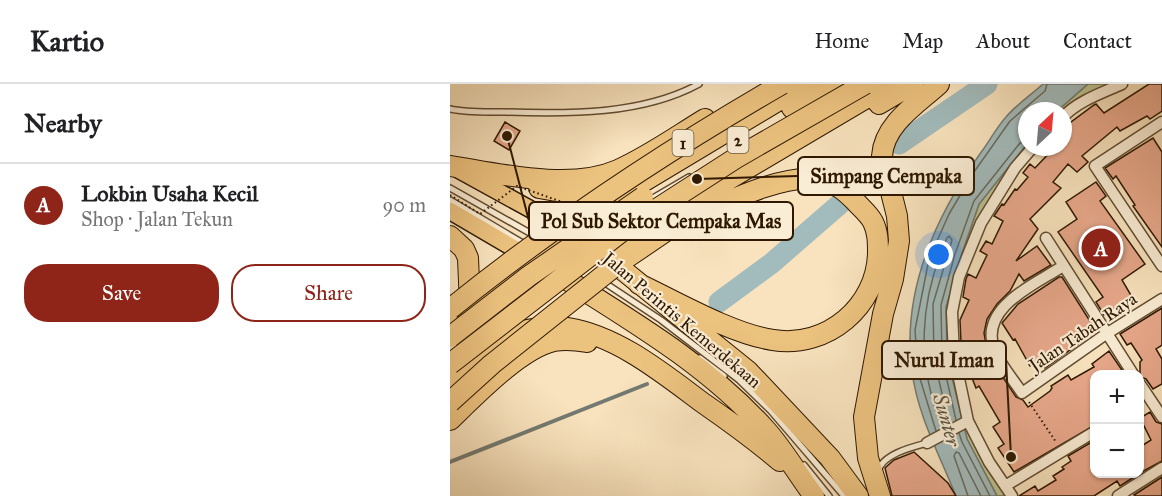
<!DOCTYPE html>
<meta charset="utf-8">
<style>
body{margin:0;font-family:"IM FELL Great Primer",serif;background:#f6f6f6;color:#202124}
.controls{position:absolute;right:18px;bottom:18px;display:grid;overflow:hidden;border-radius:12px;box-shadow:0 2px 4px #0004}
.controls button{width:54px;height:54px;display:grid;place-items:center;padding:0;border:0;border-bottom:2px solid #e0e0e0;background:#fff;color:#202124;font:30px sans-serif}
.compass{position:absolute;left:568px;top:18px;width:54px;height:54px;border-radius:50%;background:#fff;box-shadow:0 2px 4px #0004;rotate:26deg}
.you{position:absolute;left:489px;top:171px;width:21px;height:21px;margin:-15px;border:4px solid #fff;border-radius:50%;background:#1a73e8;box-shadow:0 0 0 9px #1a73e833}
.badge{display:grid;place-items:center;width:39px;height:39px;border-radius:50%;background:#8f2418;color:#fff;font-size:20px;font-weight:700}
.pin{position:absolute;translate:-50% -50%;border:3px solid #fff;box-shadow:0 2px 6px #0006}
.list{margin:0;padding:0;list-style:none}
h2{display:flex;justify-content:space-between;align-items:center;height:78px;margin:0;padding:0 24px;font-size:26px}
h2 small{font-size:20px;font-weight:400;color:#757577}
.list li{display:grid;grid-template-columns:39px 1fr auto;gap:18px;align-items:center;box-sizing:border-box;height:84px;padding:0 24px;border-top:2px solid #e0e0e0}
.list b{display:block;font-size:22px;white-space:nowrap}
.list p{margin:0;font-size:20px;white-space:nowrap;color:#757577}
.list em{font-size:20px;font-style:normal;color:#757577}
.actions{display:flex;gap:12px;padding:18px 24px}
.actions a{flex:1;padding:14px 0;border:2px solid #8f2418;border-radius:24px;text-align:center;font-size:21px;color:#8f2418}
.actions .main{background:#8f2418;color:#fff}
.map{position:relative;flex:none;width:712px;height:412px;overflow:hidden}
header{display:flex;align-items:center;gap:36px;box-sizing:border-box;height:84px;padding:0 30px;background:#fff;border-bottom:2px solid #e0e0e0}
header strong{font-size:28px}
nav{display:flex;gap:33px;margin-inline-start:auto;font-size:21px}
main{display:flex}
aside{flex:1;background:#fff}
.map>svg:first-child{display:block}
.green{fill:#bdc491;stroke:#766e48;stroke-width:1.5}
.water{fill:#a2bbbc;stroke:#747a71;stroke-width:1.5}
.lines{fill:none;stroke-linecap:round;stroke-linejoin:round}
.shore{stroke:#686a5e;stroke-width:1.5}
.stream{stroke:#747a71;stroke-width:4}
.river{stroke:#a2bbbc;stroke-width:21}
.building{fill:#e8a88b;stroke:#2e1800;stroke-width:1.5}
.lane-casing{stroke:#604b30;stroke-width:8}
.street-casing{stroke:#604b30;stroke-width:13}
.primary-casing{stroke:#2e1800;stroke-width:19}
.highway-casing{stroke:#2e1800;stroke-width:22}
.path{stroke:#2e1800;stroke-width:2;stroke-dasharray:1.5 3;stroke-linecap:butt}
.lane{stroke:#faedd5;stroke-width:5}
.street{stroke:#faedd5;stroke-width:10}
.primary{stroke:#ecc27f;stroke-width:16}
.highway{stroke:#ecc27f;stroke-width:20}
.highway-bridge-casing{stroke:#2e1800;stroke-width:22;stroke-linecap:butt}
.path-bridge{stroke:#2e1800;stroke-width:2;stroke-dasharray:1.5 3;stroke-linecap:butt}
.highway-bridge{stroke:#ecc27f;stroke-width:20}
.labels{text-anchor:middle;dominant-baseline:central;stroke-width:4.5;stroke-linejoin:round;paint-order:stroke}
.shield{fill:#faedd5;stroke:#6b5840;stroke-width:1.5}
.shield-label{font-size:16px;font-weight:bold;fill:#2e1800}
.street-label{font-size:18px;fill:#2e1800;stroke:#faedd5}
.water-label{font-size:20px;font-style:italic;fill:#575142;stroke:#faedd5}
.leader{fill:none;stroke:#2e1800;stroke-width:2}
.callout-dot{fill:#2e1800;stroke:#faedd5;stroke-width:2}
.callout{fill:#faedd5;stroke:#2e1800;stroke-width:2}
.callout-label{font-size:20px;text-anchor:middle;font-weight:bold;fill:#2e1800}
</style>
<header>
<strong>Kartio</strong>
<nav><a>Home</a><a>Map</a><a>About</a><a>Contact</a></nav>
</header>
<main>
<aside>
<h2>Nearby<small></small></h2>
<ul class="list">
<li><span class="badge">A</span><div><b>Lokbin Usaha Kecil</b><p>Shop · Jalan Tekun</p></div><em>90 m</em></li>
</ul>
<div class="actions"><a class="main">Save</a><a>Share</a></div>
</aside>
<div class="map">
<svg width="712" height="412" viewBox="0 0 712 412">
<rect width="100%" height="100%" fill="#f8e3be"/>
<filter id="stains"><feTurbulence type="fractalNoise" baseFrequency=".00333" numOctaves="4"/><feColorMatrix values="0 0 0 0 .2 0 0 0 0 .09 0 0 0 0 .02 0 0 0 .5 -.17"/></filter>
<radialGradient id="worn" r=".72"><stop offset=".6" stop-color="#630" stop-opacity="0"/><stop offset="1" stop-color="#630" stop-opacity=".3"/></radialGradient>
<!-- green -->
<path class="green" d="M 638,0 L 672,0 L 613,27 L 607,27 Z
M 577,60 L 531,139 L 502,228 L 518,337 L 562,412 L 547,412 L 517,355 L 497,273 L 496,223 L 511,172 L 529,120 Z"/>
<!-- water -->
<path class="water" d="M 593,0 L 638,0 L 607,27 L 577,27 L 577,60 L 529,120 L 511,172 L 496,223 L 497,273 L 517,355 L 547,412 L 506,412 C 490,372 467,330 462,287 C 451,206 486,131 532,67 C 540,56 547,43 556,33 C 566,21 581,11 593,0 Z"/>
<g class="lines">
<!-- shore -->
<path class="shore" d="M 506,336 L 492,274 L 491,221 L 505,170 L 524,117 L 570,59 L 577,57
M 492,343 C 466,278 469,218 497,154 L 499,152 L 502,156 L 483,220 L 484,275 L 499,340
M 486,347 L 468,288 L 465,246 L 479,175 L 499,130 L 524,88 L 560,37 L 595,7 L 597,0
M 509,349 L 512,358 L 540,412
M 518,412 L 504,372 L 506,368 L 509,369 L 531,412"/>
<!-- stream -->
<path class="stream" d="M 0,378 L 197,300"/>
<!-- river -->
<path class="river" d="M 449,60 L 537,0
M 269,218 L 322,179 L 391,119"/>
</g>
<!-- building -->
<path class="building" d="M 699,0 L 712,0 L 712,27 L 700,35 L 697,32 L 670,47 L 667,43 L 632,72 L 638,78 L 627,88 L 618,80 L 603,98 L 611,104 L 580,135 L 588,145 L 566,177 L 587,162 L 601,181 L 574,197 L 569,190 L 560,207 L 547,220 L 537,235 L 534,249 L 536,260 L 529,275 L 538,271 L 566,313 L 573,316 L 578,323 L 600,307 L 602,304 L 601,302 L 618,291 L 621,296 L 644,283 L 642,280 L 659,267 L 674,289 L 645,291 L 645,341 L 564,388 L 548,364 L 554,360 L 543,343 L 550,338 L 529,302 L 526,304 L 516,279 L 520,278 L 511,258 L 510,236 L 519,216 L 513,213 L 516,195 L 518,190 L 526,194 L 537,171 L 530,167 L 536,157 L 542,160 L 553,137 L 544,132 L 552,120 L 554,121 L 565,105 L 567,106 L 578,93 L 573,89 L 580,80 L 585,84 L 605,63 L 613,63 L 613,55 L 617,51 L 613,44 L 644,21 L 646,20 L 654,29 Z
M 55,38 L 70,47 L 59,66 L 44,57 Z
M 703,54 L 712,68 L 712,163 L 683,122 L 685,121 L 666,92 L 663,95 L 655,84 Z
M 646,98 L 656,112 L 650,117 L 695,180 L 672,196 L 682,213 L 654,231 L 646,218 L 653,213 L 608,148 L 627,135 L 616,118 Z
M 609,193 L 612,193 L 645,245 L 632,254 L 634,256 L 595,284 L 589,276 L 580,282 L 565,255 L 563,256 L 552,239 L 568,220 Z
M 712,224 L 712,261 L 706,265 L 712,275 L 712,300 L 703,305 L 696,295 L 690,293 L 690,278 L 692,276 L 681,259 L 677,261 L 670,250 Z
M 700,328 L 706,338 L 712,340 L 712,377 L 690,389 L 690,363 L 701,356 L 690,334 Z
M 645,356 L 645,390 L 689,390 L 670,402 L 667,397 L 644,412 L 569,412 L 585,402 L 588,407 L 606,396 L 603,392 L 614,385 L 612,383 L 621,377 L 618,372 Z
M 464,368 L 498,399 L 506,412 L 442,412 L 435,384 L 444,376 Z
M 712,393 L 712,412 L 685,412 L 684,411 Z"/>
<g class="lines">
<defs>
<path id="lane" d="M 0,25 C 17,29 37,28 55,28 C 119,30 192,31 249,0
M 0,104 L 87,153
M 0,116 L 76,161
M 198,117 L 239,93
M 152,197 L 211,236 L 288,295 L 321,327 L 394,412
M 250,274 L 274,292
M 354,381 L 379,412
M 428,387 C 433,370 462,363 477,359"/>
<path id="street" d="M 613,33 C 628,17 652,9 672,0
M 712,38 L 645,82 L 712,182
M 596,154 L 683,290
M 613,182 C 586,200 529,223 544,265 C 550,281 563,295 572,309 L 656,250 L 712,215
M 690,300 L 712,333
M 477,359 L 518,337
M 555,402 L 644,348
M 562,412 L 539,378 L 518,337 L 504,271 L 502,228 L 509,193 L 531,139 L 565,84 L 583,63
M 668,412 L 712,384"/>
<path id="primary" d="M 9,86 L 120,147
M 0,127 L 82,175"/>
<path id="highway" d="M 429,20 L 463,0
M 342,24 L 383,0
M 1,82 C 51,90 120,107 168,86 C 199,72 227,52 255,35
M 89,104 L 129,111 L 164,107
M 0,152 L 14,165 L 18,174 L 20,222
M 164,165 L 181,153 L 440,0
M 154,171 L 298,287 L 380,374 L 408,412
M 169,179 L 228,139
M 100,185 C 175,233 255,278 316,346 C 334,366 348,391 364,412
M 189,200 C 227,218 282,250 323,256 C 377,265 427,222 428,169 C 428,158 428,148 423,138 C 419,130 411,124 405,117 C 395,107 386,99 371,96 C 334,87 264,124 229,139
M 0,238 L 91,168 L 181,105 L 356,0
M 51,252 C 73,247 96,240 118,244 C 168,252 214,290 253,319 C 279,337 305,356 330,377
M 0,296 L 48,255
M 0,336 C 25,312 71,264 104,257 C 115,255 126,256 137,258
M 430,412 L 418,374 L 414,333 L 433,230 L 443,195 L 449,157 L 447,132 L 432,72 C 434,40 467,20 489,0"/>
</defs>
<!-- lane casing -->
<use href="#lane" class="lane-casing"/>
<!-- street casing -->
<use href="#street" class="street-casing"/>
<!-- primary casing -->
<use href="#primary" class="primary-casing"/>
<!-- highway casing -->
<use href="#highway" class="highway-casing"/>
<!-- path -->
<path class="path" d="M 579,318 L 606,358"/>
<!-- lane -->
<use href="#lane" class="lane"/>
<!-- street -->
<use href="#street" class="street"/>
<!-- primary -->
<use href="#primary" class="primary"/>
<!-- highway -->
<use href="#highway" class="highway"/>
<defs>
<path id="highway-bridge" d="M 0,225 C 104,141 216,67 332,0
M 0,253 L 79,192 L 193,113
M 0,280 L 171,148 L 286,74 L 415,0
M 0,318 L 42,280 L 169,179"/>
</defs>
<!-- highway-bridge casing -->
<use href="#highway-bridge" class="highway-bridge-casing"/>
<!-- path-bridge -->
<path class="path-bridge" d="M 0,111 L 30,130 L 67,102 L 115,119"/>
<!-- highway-bridge -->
<use href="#highway-bridge" class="highway-bridge"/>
</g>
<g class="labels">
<!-- shield labels -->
<g class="shield">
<rect x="277.5" y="43" width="21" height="26" rx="4.5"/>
<rect x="222.5" y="46" width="21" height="26" rx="4.5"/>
</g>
<g class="shield-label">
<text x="288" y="56">2</text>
<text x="233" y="59">1</text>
</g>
<!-- street labels -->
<g class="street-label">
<text transform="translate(232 236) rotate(40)">Jalan Perintis Kemerdekaan</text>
<text transform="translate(633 248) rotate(-34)">Jalan Tabah Raya</text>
</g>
<!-- water labels -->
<g class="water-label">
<text transform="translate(497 336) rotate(74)">Sunter</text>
</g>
</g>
<!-- callouts -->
<path class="leader" d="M247 95L348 92M57 52L79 137M561 373L556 276"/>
<g class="callout-dot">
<circle cx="247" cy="95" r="6"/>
<circle cx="57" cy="52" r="6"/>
<circle cx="561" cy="373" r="6"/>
</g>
<g class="callout">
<rect x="348" y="73" width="176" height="38" rx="6"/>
<rect x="79" y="118" width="264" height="38" rx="6"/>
<rect x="432" y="257" width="124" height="38" rx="6"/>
</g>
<g class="callout-label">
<text x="436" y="99">Simpang Cempaka</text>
<text x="211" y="144">Pol Sub Sektor Cempaka Mas</text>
<text x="494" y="283">Nurul Iman</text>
</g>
<rect width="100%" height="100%" filter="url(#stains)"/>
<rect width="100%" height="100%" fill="url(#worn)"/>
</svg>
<div class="controls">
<button>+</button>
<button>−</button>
</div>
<svg class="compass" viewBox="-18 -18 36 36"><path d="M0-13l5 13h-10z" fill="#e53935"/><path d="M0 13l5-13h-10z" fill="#757577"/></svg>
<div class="you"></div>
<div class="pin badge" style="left:651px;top:164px">A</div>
</div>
</main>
